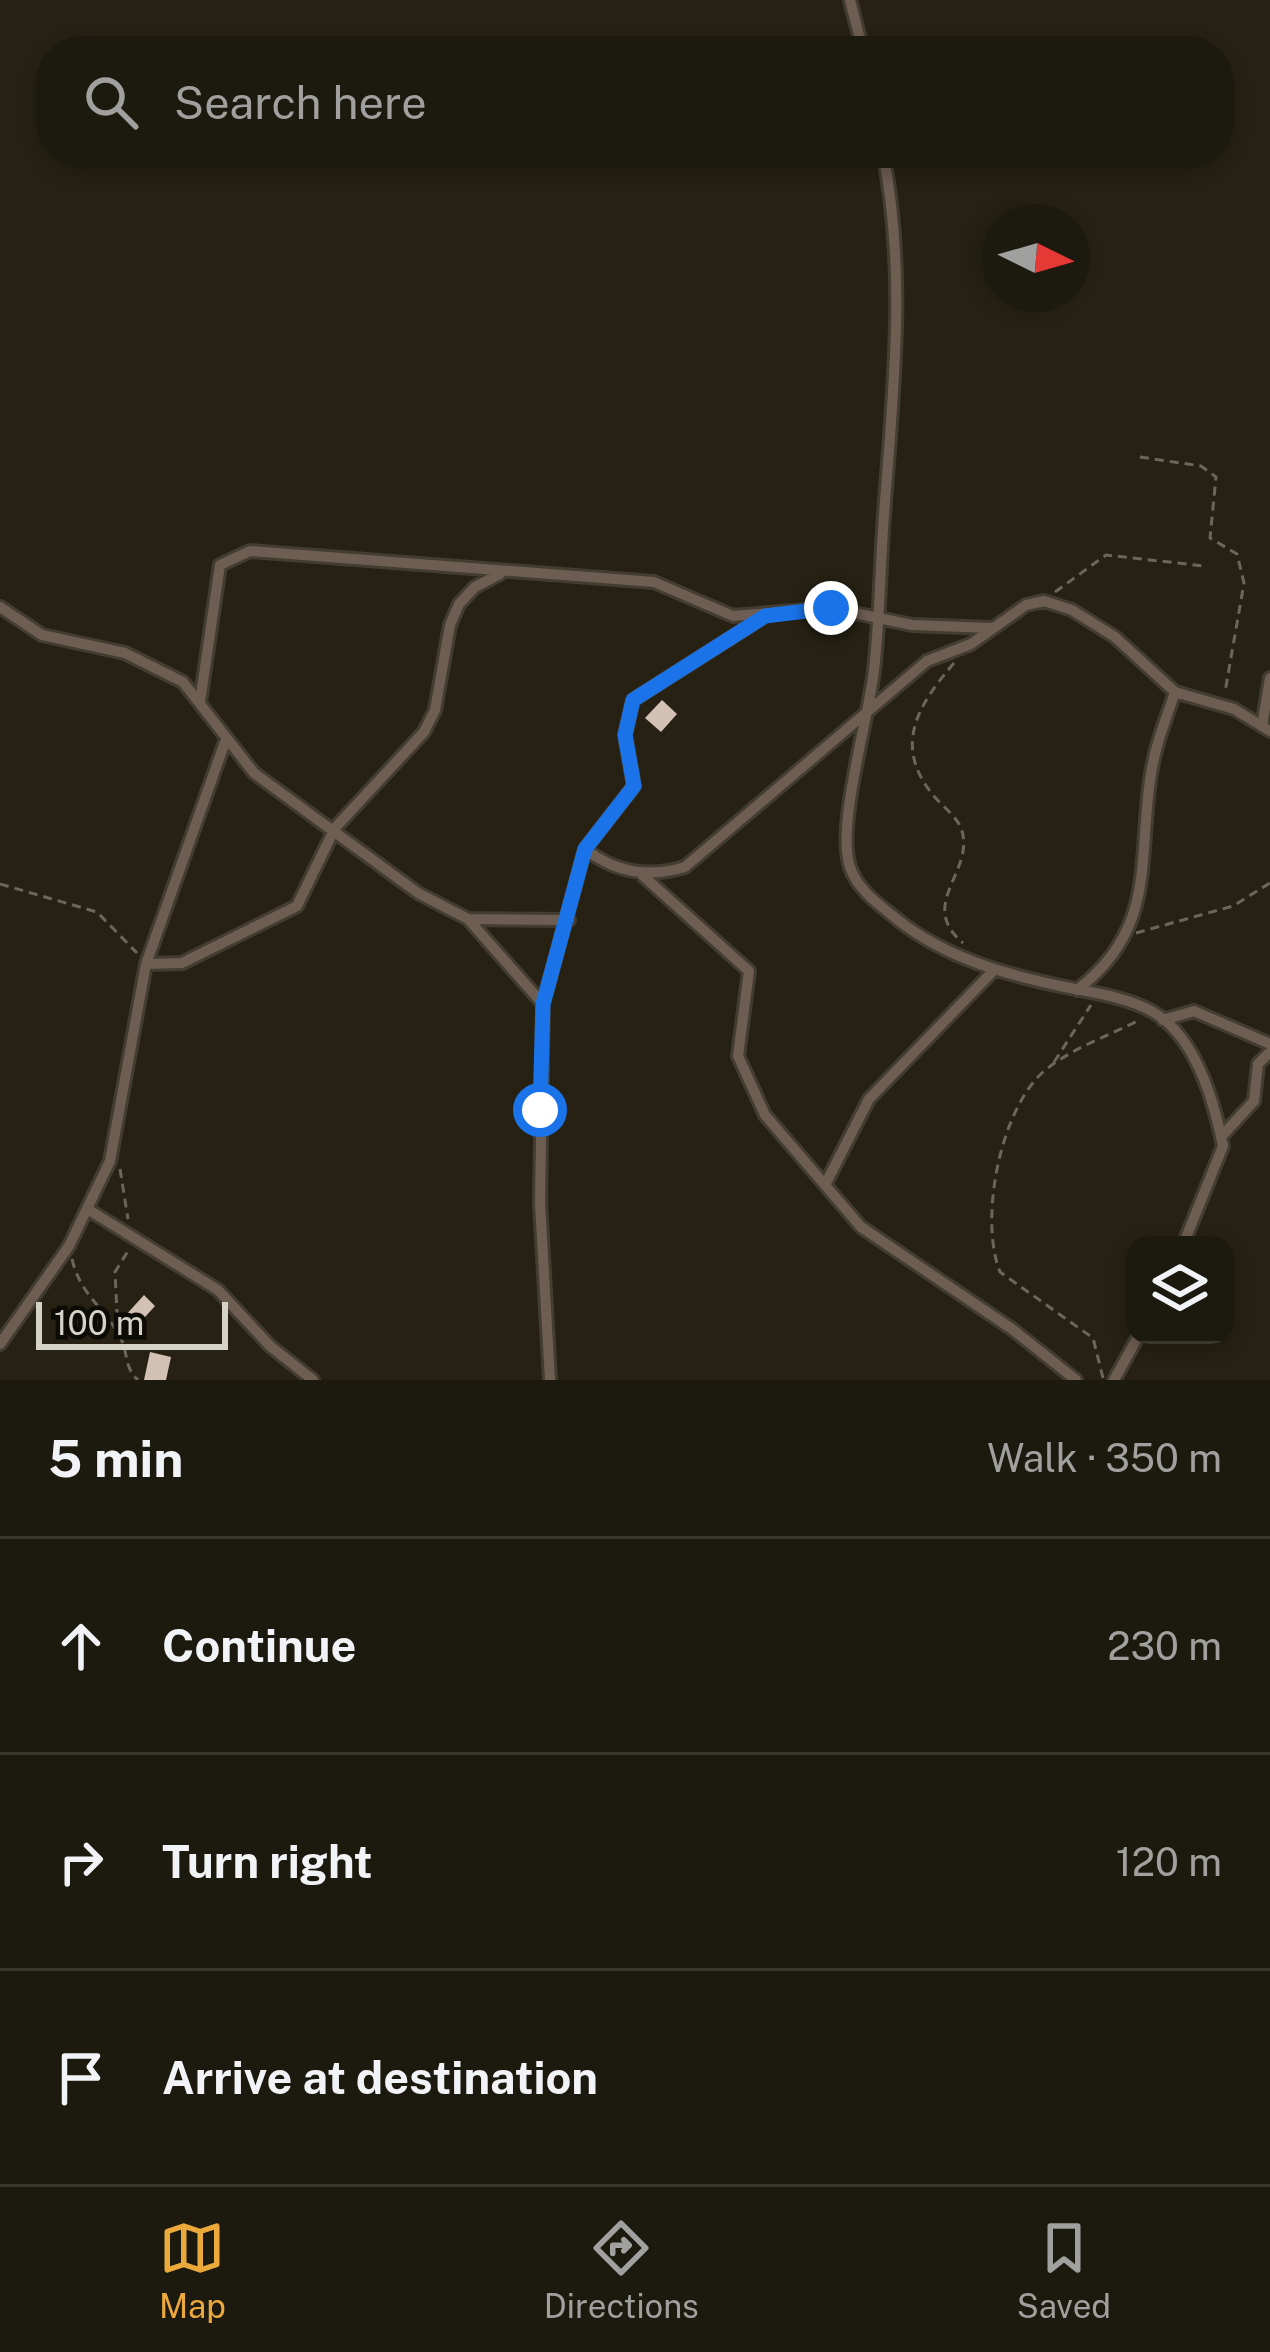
<!DOCTYPE html>
<meta charset="utf-8">
<style>
body{margin:0;font-family:"Public Sans",sans-serif;background:#252217;color:#f1f3f6}
.controls{position:absolute;right:36px;bottom:36px;display:grid;overflow:hidden;border-radius:24px;box-shadow:0 6px 18px #0003}
.controls button{width:108px;height:108px;display:grid;place-items:center;padding:0;border:0;border-bottom:3px solid #3a382e;background:#1c190e;color:#f1f3f6;font:60px sans-serif}
.compass{position:absolute;left:982px;top:204px;width:108px;height:108px;border-radius:50%;background:#1c190e;box-shadow:0 6px 18px #0003;rotate:95deg}
.scale{position:absolute;left:36px;bottom:30px;width:192px;box-sizing:border-box;padding-left:12px;border:6px solid #d5d2c8;border-top:0;font-size:33px;line-height:42px;white-space:nowrap;color:#d5d2c8;-webkit-text-stroke:9px #0d0b05;paint-order:stroke}
.stop{position:absolute;width:36px;height:36px;margin:-27px;border:9px solid #1a73e8;border-radius:50%;background:#fff}
.stop.end{background:#1a73e8;border-color:#fff;box-shadow:0 3px 12px #0008}
.list{margin:0;padding:0;list-style:none}
h2{display:flex;justify-content:space-between;align-items:center;height:156px;margin:0;padding:0 48px;font-size:51px}
h2 small{font-size:39px;font-weight:400;color:#a0a09e}
.list li{display:grid;grid-template-columns:78px 1fr auto;gap:36px;align-items:center;box-sizing:border-box;height:216px;padding:0 48px;border-top:3px solid #3a382e}
.list b{display:block;font-size:45px;white-space:nowrap}
.list em{font-size:39px;font-style:normal;color:#a0a09e}
.icon{flex:none;width:66px;height:66px;fill:none;stroke:currentColor;stroke-width:2;stroke-linecap:round;stroke-linejoin:round}
.map{position:relative;flex:none;width:1270px;height:1380px;overflow:hidden}
.search{position:absolute;background:#1c190e;box-shadow:0 6px 18px #0003;left:36px;right:36px;top:36px;height:132px;display:flex;align-items:center;gap:30px;box-sizing:border-box;padding:0 42px;border-radius:48px;color:#a0a09e;font-size:45px}
.sheet{height:804px;background:#1c190e}
nav{display:flex;justify-content:space-around;align-items:center;box-sizing:border-box;height:168px;border-top:3px solid #3a382e;background:#1c190e;font-size:33px;color:#a0a09e}
nav a{display:grid;justify-items:center;gap:6px}
nav .on{color:#eca93b}
.map>svg:first-child{display:block}
.building{fill:#d3c1b6}
.lines{fill:none;stroke-linecap:round;stroke-linejoin:round}
.minor-casing{stroke:#423d30;stroke-width:16}
.path{stroke:#6a665a;stroke-width:3;stroke-dasharray:9 6;stroke-linecap:butt}
.minor{stroke:#6e5d51;stroke-width:10}
.route{stroke:#1a73e8;stroke-width:15}
</style>
<div class="map">
<svg width="1270" height="1380" viewBox="0 0 1270 1380">
<rect width="100%" height="100%" fill="#262113"/>
<!-- building -->
<path class="building" d="M 662,700 L 677,714 L 661,732 L 645,718 Z
M 144,1295 L 155,1306 L 136,1327 L 125,1316 Z
M 150,1352 L 171,1357 L 166,1380 L 144,1380 Z"/>
<g class="lines">
<defs>
<path id="minor" d="M 850,0 L 863,51
M 883,153 C 907,275 893,392 884,515 C 880,567 880,618 874,670 C 869,718 836,825 850,867 C 858,891 880,905 898,920 C 946,958 1007,975 1065,987 C 1094,993 1127,997 1153,1012 C 1195,1036 1214,1101 1223,1146 L 1183,1245
M 0,607 L 42,635 L 125,653 L 183,682 L 254,773 L 418,893 L 468,919 L 543,1004 L 540,1203 L 550,1380
M 200,702 L 220,565 L 250,551 L 654,582 L 733,616 L 831,608 L 912,625 L 991,628
M 1262,726 L 1270,678
M 585,849 C 616,873 648,878 685,867 L 927,661 L 971,644 L 1026,605 L 1044,601 L 1072,610 L 1115,637 L 1175,692 L 1234,709 L 1270,731
M 641,874 L 749,971 L 738,1056 L 765,1115 L 861,1227 L 1012,1329 L 1076,1380
M 468,919 L 569,920
M 146,964 L 182,963 L 297,906 L 335,828 L 424,732 L 435,710 L 450,625 L 459,604 L 475,587 L 500,574
M 1077,990 C 1158,928 1137,859 1151,774 C 1155,746 1166,719 1175,692
M 543,1004 L 585,849 L 634,786 L 625,735 L 633,700 L 762,618
M 1163,1020 L 1194,1011 L 1270,1044
M 1221,1137 L 1254,1101 L 1258,1064 L 1270,1052
M 826,1183 L 869,1099 L 994,970
M 89,1210 L 218,1290 L 270,1346 L 313,1380
M 0,1344 L 69,1246 L 110,1161 L 146,964 L 225,742
M 1114,1380 L 1139,1335"/>
</defs>
<!-- minor casing -->
<use href="#minor" class="minor-casing"/>
<!-- path -->
<path class="path" d="M 1140,457 L 1201,466 L 1216,477 L 1210,538 L 1237,554 L 1244,583 L 1225,692
M 1055,592 L 1106,555 L 1204,566
M 954,663 C 919,704 892,745 933,795 C 942,806 958,817 962,831 C 974,873 917,904 963,943
M 0,884 L 97,912 L 137,953
M 1136,933 L 1233,906 L 1270,883
M 1054,1062 L 1091,1005
M 120,1169 L 128,1219
M 72,1259 C 80,1294 102,1305 119,1335 C 129,1351 123,1367 138,1380
M 118,1333 L 115,1272 L 128,1251
M 1103,1378 L 1093,1338 L 1000,1272 C 979,1219 1000,1111 1043,1072 C 1071,1048 1109,1036 1141,1019"/>
<!-- minor -->
<use href="#minor" class="minor"/>
</g>
<g class="lines">
<!-- route -->
<path class="route" d="M 540,1110 L 543,1004 L 585,849 L 634,786 L 625,735 L 633,700 L 765,616 L 831,608"/>
</g>
</svg>
<div class="controls">
<button><svg class="icon" aria-label="layers" viewBox="0 0 24 24"><path d="M12 4l9 5-9 5-9-5zM3 14l9 5 9-5"/></svg></button>
</div>
<svg class="compass" viewBox="-18 -18 36 36"><path d="M0-13l5 13h-10z" fill="#e53935"/><path d="M0 13l5-13h-10z" fill="#a0a09e"/></svg>
<div class="scale">100 m</div>
<div class="stop" style="left:540px;top:1110px"></div>
<div class="stop end" style="left:831px;top:608px"></div>
<div class="search"><svg class="icon" aria-label="search" viewBox="0 0 24 24"><circle cx="10" cy="10" r="6"/><path d="M15 15l6 6"/></svg>Search here</div>
</div>
<section class="sheet">
<h2>5 min<small>Walk · 350 m</small></h2>
<ul class="list">
<li><svg class="icon" aria-label="ahead" viewBox="0 0 24 24"><path d="M12 20V5M6 11l6-6 6 6"/></svg><div><b>Continue</b></div><em>230 m</em></li>
<li><svg class="icon" aria-label="right" viewBox="0 0 24 24"><path d="M7 20v-9h11M14 6l5 5-5 5"/></svg><div><b>Turn right</b></div><em>120 m</em></li>
<li><svg class="icon" aria-label="arrive" viewBox="0 0 24 24"><path d="M6 21V4h12l-3 4 3 4H6"/></svg><div><b>Arrive at destination</b></div></li>
</ul>
</section>
<nav>
<a class="on"><svg class="icon" aria-label="map" viewBox="0 0 24 24"><path d="M3 6l6-2 6 2 6-2v14l-6 2-6-2-6 2zM9 4v14M15 6v14"/></svg>Map</a>
<a><svg class="icon" aria-label="directions" viewBox="0 0 24 24"><path d="M12 3l9 9-9 9-9-9zM9 14v-3h6M13 9l2 2-2 2"/></svg>Directions</a>
<a><svg class="icon" aria-label="saved" viewBox="0 0 24 24"><path d="M7 4h10v16l-5-4-5 4z"/></svg>Saved</a>
</nav>
